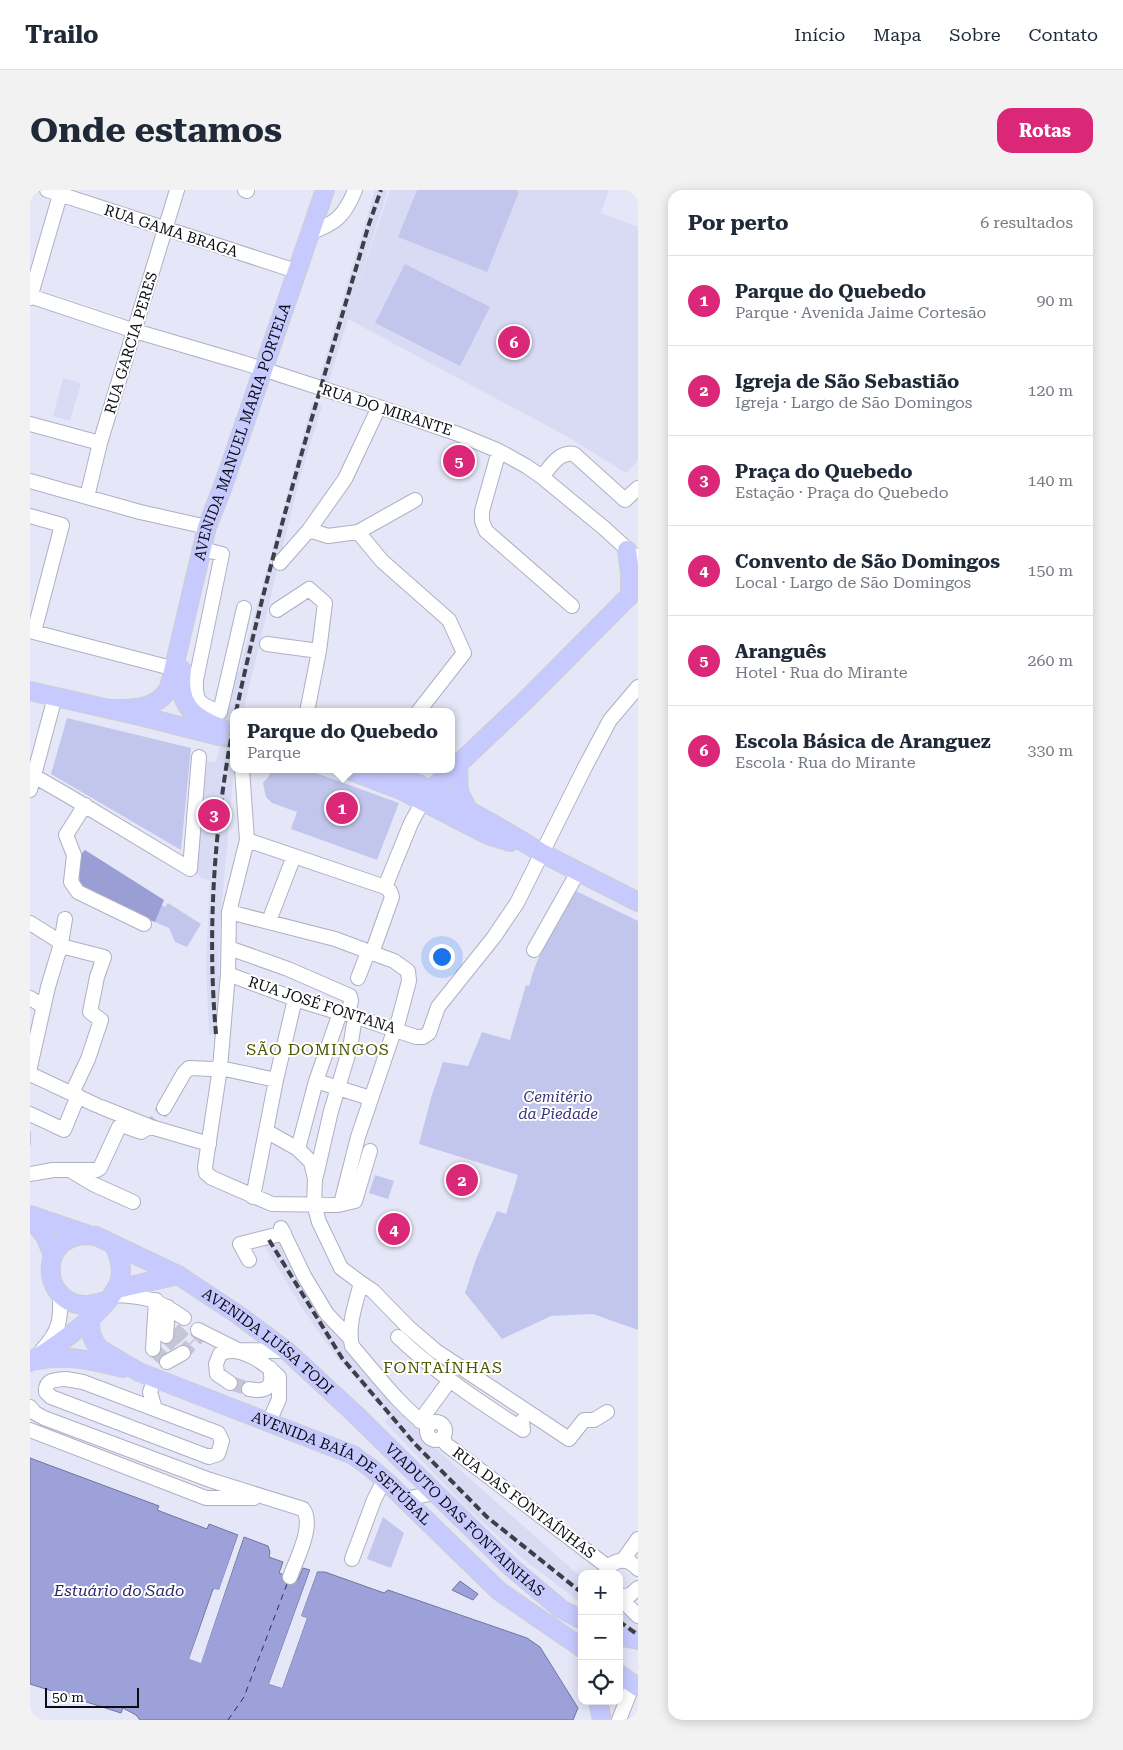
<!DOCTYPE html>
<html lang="pt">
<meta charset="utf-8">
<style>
body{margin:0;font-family:"Roboto Serif",serif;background:#f2f2f3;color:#1f2937}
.controls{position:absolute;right:15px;bottom:15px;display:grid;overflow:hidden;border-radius:10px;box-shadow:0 2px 12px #0003}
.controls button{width:45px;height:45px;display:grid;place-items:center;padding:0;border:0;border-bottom:1px solid #e0e1e3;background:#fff;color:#1f2937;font:25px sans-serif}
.scale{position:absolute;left:15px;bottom:12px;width:94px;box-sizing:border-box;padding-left:5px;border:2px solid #0b0b11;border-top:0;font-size:14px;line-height:18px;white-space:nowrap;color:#0b0b11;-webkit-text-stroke:4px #fff;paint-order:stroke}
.you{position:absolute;left:411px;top:766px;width:18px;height:18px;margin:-12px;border:4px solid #fff;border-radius:50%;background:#1a73e8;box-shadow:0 0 0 8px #1a73e833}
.badge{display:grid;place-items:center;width:32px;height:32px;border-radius:50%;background:#db2777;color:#fff;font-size:16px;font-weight:700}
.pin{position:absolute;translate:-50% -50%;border:2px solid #fff;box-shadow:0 1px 5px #0006}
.popup{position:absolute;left:200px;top:518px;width:225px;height:65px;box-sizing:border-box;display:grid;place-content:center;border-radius:10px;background:#fff;filter:drop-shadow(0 1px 4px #0005);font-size:16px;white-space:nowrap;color:#747a83}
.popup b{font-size:19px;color:#1f2937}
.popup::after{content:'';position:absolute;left:50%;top:100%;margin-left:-10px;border:10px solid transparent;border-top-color:#fff}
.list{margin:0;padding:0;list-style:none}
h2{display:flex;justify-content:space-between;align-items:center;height:65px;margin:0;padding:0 20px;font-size:21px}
h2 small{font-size:16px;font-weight:400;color:#747a83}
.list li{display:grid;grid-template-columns:32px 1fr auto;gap:15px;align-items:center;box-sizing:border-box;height:90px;padding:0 20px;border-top:1px solid #e0e1e3}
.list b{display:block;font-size:19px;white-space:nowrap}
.list p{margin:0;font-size:16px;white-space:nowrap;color:#747a83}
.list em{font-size:16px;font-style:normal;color:#747a83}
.icon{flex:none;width:28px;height:28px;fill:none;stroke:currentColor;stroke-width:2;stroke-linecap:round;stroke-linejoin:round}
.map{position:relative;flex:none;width:608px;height:1530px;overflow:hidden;border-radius:15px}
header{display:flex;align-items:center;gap:30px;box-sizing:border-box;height:70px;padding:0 25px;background:#fff;border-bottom:1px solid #e0e1e3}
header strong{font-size:24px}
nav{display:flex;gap:28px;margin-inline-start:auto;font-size:18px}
.intro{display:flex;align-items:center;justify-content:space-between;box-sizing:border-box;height:120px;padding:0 30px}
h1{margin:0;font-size:35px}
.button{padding:12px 22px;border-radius:15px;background:#db2777;color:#fff;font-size:18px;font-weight:700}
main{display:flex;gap:30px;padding:0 30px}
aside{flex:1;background:#fff;border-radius:15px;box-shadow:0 2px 12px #0003}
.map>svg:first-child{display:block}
.built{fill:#d8dbf3}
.green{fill:#c2c6ed}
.forest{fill:#999ed5}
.water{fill:#9da1d9;stroke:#71749d}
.pier{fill:#e5e7f8}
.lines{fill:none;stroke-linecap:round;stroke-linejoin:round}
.ferry{stroke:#2d2a6c;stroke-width:1;stroke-dasharray:6 5;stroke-linecap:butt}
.minor-tunnel{stroke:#c4c6d5;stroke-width:14;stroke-dasharray:14 7;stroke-linecap:butt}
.major-tunnel{stroke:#c4c6d5;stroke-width:18;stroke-dasharray:18 9;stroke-linecap:butt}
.minor-casing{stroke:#aeb0c0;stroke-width:16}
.major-casing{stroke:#cececf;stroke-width:20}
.minor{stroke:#fff;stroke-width:14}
.major{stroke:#c7cafe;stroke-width:18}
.rail{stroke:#3e3e47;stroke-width:4;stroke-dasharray:8 4;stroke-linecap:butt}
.major-bridge-casing{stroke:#cececf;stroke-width:20;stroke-linecap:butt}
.major-bridge{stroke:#c7cafe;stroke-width:18}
.labels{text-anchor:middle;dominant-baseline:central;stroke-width:4;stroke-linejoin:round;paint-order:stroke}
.street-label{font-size:15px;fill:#0b0b11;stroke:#fff}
.park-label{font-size:15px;font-style:italic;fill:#373578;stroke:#fff}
.neighbourhood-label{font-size:16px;letter-spacing:1px;fill:#4c5700;stroke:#fff}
.water-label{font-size:16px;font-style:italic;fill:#2d2a6c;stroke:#fff}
</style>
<header>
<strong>Trailo</strong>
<nav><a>Início</a><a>Mapa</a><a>Sobre</a><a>Contato</a></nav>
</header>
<div class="intro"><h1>Onde estamos</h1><a class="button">Rotas</a></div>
<main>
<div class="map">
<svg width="608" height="1530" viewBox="0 0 608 1530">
<rect width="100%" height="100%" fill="#e5e7f8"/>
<!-- built -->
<path class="built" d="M 345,0 L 358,0 L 324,107 L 360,0 L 579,0 L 571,23 L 608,37 L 608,271 L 596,283 L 538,247 L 318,129 L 298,193 L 289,190 Z
M 33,188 L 51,193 L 40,231 L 23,226 Z
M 282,213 L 292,216 L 271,284 L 254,351 L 213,522 L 203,522 L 204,579 L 190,734 L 189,780 L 193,843 L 179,845 L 176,773 L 180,690 L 172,689 L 167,683 L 177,571 L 186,572 L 206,482 L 209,482 Z
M 246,1046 L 280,1105 L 321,1163 L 403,1256 L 552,1388 L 552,1414 L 492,1368 L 435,1316 L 355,1232 L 359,1227 L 305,1165 L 276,1124 L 233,1054 Z
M 589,1418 L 608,1433 L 608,1456 L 589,1442 Z"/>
<!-- green -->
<path class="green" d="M 387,0 L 485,0 L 489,2 L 457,82 L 368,47 Z
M 375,74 L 460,117 L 430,176 L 345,133 Z
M 37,528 L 161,558 L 151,660 L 21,584 Z
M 241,579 L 275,579 L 369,613 L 347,670 L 261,639 L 267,622 L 242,613 L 236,607 L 233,593 L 239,586 Z
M 546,701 L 608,731 L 608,1140 L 563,1124 L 521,1126 L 472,1149 L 435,1103 L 446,1069 L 467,1021 L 476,1024 L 488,985 L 389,954 L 401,908 L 413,872 L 438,876 L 452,842 L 480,850 L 496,795 L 499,796 C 508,761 527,731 546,701 Z
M 138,713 L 171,734 L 157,757 L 145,752 L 139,738 L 125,732 L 132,715 L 135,717 Z
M 345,985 L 364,991 L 358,1009 L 339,1003 Z
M 353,1327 L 374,1343 L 361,1378 L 337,1369 Z"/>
<!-- forest -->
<path class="forest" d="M 55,660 L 134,710 L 125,732 L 67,709 L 51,696 L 48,682 L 51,664 Z"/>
<!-- water -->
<path class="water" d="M 0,1268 L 129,1316 L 127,1320 L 177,1339 L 179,1334 L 208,1345 L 189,1401 L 183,1399 L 159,1469 L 171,1472 L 214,1347 L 238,1356 L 240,1362 L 239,1367 L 253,1372 L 249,1383 L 268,1390 L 273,1378 L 280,1380 L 239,1494 L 252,1498 L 277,1428 L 271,1426 L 287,1382 L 295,1382 L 354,1403 L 358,1400 L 497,1448 L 510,1457 L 548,1518 L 543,1530 L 110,1530 L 106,1525 L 93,1518 L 91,1523 L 0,1494 Z
M 430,1391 L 448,1404 L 443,1410 L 422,1400 Z"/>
<!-- pier -->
<path class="pier" d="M 209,1343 L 211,1346 L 191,1402 L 189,1403 L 185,1402 L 162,1467 L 169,1470 L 211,1346 L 214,1345 L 171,1473 L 159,1469 L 184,1399 L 189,1400 Z
M 281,1378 L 282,1381 L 242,1492 L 250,1495 L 274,1430 L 270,1428 L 269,1425 L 285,1381 L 288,1379 L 271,1426 L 277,1428 L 252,1498 L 239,1494 Z"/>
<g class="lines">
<!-- ferry -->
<path class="ferry" d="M 198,1530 L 214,1507 L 257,1394"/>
<!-- minor-tunnel -->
<path class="minor-tunnel" d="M 116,939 L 126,931 L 134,918
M 0,948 L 1,948
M 144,1139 L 160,1155
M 136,1146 L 153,1163 L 168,1147
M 123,1159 L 137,1172
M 200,1193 L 219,1199"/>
<!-- major-tunnel -->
<path class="major-tunnel" d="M 189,546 L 203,550"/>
<defs>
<path id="minor" d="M 17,0 L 266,81
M 215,0 L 217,1
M 279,43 C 305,34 315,26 325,0
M 0,106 L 105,141 L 214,173 L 349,217 L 428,244 L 469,261 L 496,276 L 512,287 L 574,338 L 608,369
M 0,108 L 30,5
M 0,234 L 70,253
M 469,261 L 452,321 L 452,331 L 456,341 L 542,416
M 512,287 C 520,277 529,261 544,264 L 595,310 L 608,298
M 0,291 L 110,322 L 177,337
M 57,307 L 70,253 L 147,0
M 0,326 L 32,335 L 4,442
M 279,340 L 298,346 L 328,342 L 385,310
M 328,342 L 352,371 L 419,430 L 434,463 L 388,522
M 180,361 L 192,364 L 166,490 C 165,514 170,514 190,522 L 214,418
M 250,373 L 279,340 L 315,289 L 349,217
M 247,420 L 279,399 L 295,413 L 289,461 L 277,522
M 0,441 L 145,479
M 237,454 L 289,461
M 212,579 L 217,650 L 355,697 L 381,633 L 393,611
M 4,586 L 37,605 L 160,679 L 169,567
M 0,600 L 25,507
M 55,615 L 36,645 L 44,665 L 41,692 L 48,702 L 114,734
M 217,650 L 199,722 L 198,784 L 190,878 L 175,977 L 176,983 L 182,988 L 242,1014 L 308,1015 L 325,1011 L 340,961
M 199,722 L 305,749 L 364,771 L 378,781 L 379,791 L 366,840 L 363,844 L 328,947 L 311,1014
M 239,731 L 264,666
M 0,733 L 27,750 L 35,757 L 74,767 L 67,787 L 60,822 L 71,830 L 58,869 L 42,903
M 199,758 L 258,779 L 320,806 L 321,811 L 318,824
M 504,760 L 548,682
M 342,763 L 362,707 L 360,701 L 355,697
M 198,784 L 265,809 L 310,823 L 318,824 L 386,847 L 393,847 L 399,843 L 408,817 L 464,747 L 487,713 L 555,577 L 580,530 L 608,497
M 328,788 L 338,762
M 0,808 L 13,816
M 0,877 L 18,797 L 31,754 L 35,729
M 0,884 L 66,915
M 286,891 L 340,908
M 71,917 L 121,937 L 179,954
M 134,918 L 154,883 L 159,878 L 182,879 L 190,878 L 246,890
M 0,924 L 34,940 L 48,906
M 236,941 L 268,959 L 281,972 L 285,989 L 284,1014 L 289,1032 L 311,1078 L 331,1093 C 326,1113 317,1136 322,1156 C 343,1180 373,1220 398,1236
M 268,959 L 286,891 L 310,823
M 43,982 L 63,994 L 103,1012
M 0,984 L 23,980 L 67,980 L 70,978 L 89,937 L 94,936 L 111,942 L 116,939
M 286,986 L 301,921 L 320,858 L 325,827
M 223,1007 L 246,890 L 265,809
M 251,1038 L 274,1086 L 297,1124 L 320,1148
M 219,1070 L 210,1054 L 254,1043
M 331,1093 L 343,1101 L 377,1136 L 406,1161 L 539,1249 L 554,1230 L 564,1230 L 577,1222
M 82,1105 C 117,1106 126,1109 154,1128
M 168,1140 L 208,1160 L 257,1161
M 136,1146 L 138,1117
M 368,1147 C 406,1183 450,1212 493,1240 L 492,1231
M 123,1159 L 126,1110
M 12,1160 C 30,1141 31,1129 30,1104
M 137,1172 L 153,1163
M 125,1188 L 120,1202 L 125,1219
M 36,1189 L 53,1192 L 188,1243 L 192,1251 L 188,1264 L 179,1267 L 21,1207 L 16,1202 C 15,1189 26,1190 36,1189 Z
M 200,1193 L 187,1184 L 186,1174 L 190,1164 C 209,1153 236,1174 249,1187 L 249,1209 L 239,1232
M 219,1199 C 238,1203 244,1196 240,1178
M 0,1217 L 5,1223 L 14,1228 L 180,1290 L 273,1319 C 285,1335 266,1370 260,1387
M 390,1231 L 420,1190
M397 1241a9 9 0 1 1 18 0a9 9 0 1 1-18 0Z
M 0,1240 L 176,1308 L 224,1308
M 412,1248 L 417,1255 L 578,1377
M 374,1309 L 405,1303 L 411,1309
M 322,1369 L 344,1310 L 354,1290
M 593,1370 L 608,1349
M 575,1384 C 581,1369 597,1366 608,1379
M 589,1407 L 608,1426
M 589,1407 L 600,1405 L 608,1398
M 589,1530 L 603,1494"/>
<g id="major">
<path d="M 597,360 L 600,383 L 600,406"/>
<path d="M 152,480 C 147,513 161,527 191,538"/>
<path d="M 0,501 L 114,527 L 189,546"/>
<path id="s1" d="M 82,519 C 105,519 127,519 139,498 L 177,337 L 193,296 L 295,0"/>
<path d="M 428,576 L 429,602 L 438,620"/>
<path d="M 316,579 L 373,601 L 458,645 L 480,652"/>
<path d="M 356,579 L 401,600 L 465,635 L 512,663 L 608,712"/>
<path d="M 393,611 L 401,600 L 497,509 L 608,397"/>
<path d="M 0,1025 L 56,1044"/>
<path d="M 0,1028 L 15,1046 L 23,1065"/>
<path d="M 87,1099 L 148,1085"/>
<path id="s2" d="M 76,1111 C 68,1113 61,1115 53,1115 C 7,1111 9,1037 66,1046 L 148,1085 L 207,1124 L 257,1161 L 324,1223"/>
<path id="s3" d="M 60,1128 C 60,1140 61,1150 70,1159 L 109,1182 L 323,1265 L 341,1278 L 358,1293 L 469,1401 L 552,1458"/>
<path d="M 8,1170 C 37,1164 64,1171 93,1178"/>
<path d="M 0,1172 C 25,1157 83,1118 90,1089 C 93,1077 89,1066 84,1055"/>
<path d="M 589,1446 L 608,1450"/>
<path d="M 589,1484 L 608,1497"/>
<path d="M 568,1511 L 572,1530"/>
</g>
</defs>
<!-- minor casing -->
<use href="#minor" class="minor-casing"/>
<!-- major casing -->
<use href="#major" class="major-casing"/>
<!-- minor -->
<use href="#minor" class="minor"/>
<!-- major -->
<use href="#major" class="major"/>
<!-- rail -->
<path class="rail" d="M 206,522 C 241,357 292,195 339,34 L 351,0
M 186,844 C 177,742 184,638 203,538
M 239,1050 L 312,1168 L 385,1254 L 457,1327 L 552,1403
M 589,1431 L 608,1445"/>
<defs>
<g id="major-bridge">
<path id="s4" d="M 324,1223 L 482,1378 L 531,1419 L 552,1430"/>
</g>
</defs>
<!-- major-bridge casing -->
<use href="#major-bridge" class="major-bridge-casing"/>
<!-- major-bridge -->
<use href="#major-bridge" class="major-bridge"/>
</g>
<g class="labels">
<!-- street labels -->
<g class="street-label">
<text transform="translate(141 41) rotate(18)">RUA GAMA BRAGA</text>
<text transform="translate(101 153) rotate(-73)">RUA GARCIA PERES</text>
<text transform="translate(357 220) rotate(18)">RUA DO MIRANTE</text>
<text stroke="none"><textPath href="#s1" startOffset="331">AVENIDA MANUEL MARIA PORTELA</textPath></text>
<text transform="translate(292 815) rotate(18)">RUA JOSÉ FONTANA</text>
<text stroke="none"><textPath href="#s2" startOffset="344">AVENIDA LUÍSA TODI</textPath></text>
<text stroke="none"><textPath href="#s3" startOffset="305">AVENIDA BAÍA DE SETÚBAL</textPath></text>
<text transform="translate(494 1313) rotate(37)">RUA DAS FONTAÍNHAS</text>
<text stroke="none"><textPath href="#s4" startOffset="154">VIADUTO DAS FONTAINHAS</textPath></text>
</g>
<!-- park labels -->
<g class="park-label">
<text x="528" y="907">Cemitério<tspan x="528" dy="17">da Piedade</tspan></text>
</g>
<!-- neighbourhood labels -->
<g class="neighbourhood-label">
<text x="288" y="859">SÃO DOMINGOS</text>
<text x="413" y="1177">FONTAÍNHAS</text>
</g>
<!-- water labels -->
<g class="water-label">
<text x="89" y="1400">Estuário do Sado</text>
</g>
</g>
</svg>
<div class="controls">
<button>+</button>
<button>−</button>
<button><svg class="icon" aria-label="locate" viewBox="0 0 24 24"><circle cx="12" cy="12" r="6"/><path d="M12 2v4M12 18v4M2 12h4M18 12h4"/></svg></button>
</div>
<div class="scale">50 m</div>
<div class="you"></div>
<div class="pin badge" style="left:312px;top:618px">1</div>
<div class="popup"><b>Parque do Quebedo</b>Parque</div>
<div class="pin badge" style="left:432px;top:990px">2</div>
<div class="pin badge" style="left:184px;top:625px">3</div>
<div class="pin badge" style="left:364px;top:1039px">4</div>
<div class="pin badge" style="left:429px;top:271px">5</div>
<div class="pin badge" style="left:484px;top:152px">6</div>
</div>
<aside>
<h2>Por perto<small>6 resultados</small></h2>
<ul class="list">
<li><span class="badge">1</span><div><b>Parque do Quebedo</b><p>Parque · Avenida Jaime Cortesão</p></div><em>90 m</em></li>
<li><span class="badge">2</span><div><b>Igreja de São Sebastião</b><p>Igreja · Largo de São Domingos</p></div><em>120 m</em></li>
<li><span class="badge">3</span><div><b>Praça do Quebedo</b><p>Estação · Praça do Quebedo</p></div><em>140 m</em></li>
<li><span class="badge">4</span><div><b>Convento de São Domingos</b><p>Local · Largo de São Domingos</p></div><em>150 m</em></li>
<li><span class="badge">5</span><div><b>Aranguês</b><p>Hotel · Rua do Mirante</p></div><em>260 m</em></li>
<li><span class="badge">6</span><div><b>Escola Básica de Aranguez</b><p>Escola · Rua do Mirante</p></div><em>330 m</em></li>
</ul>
</aside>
</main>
